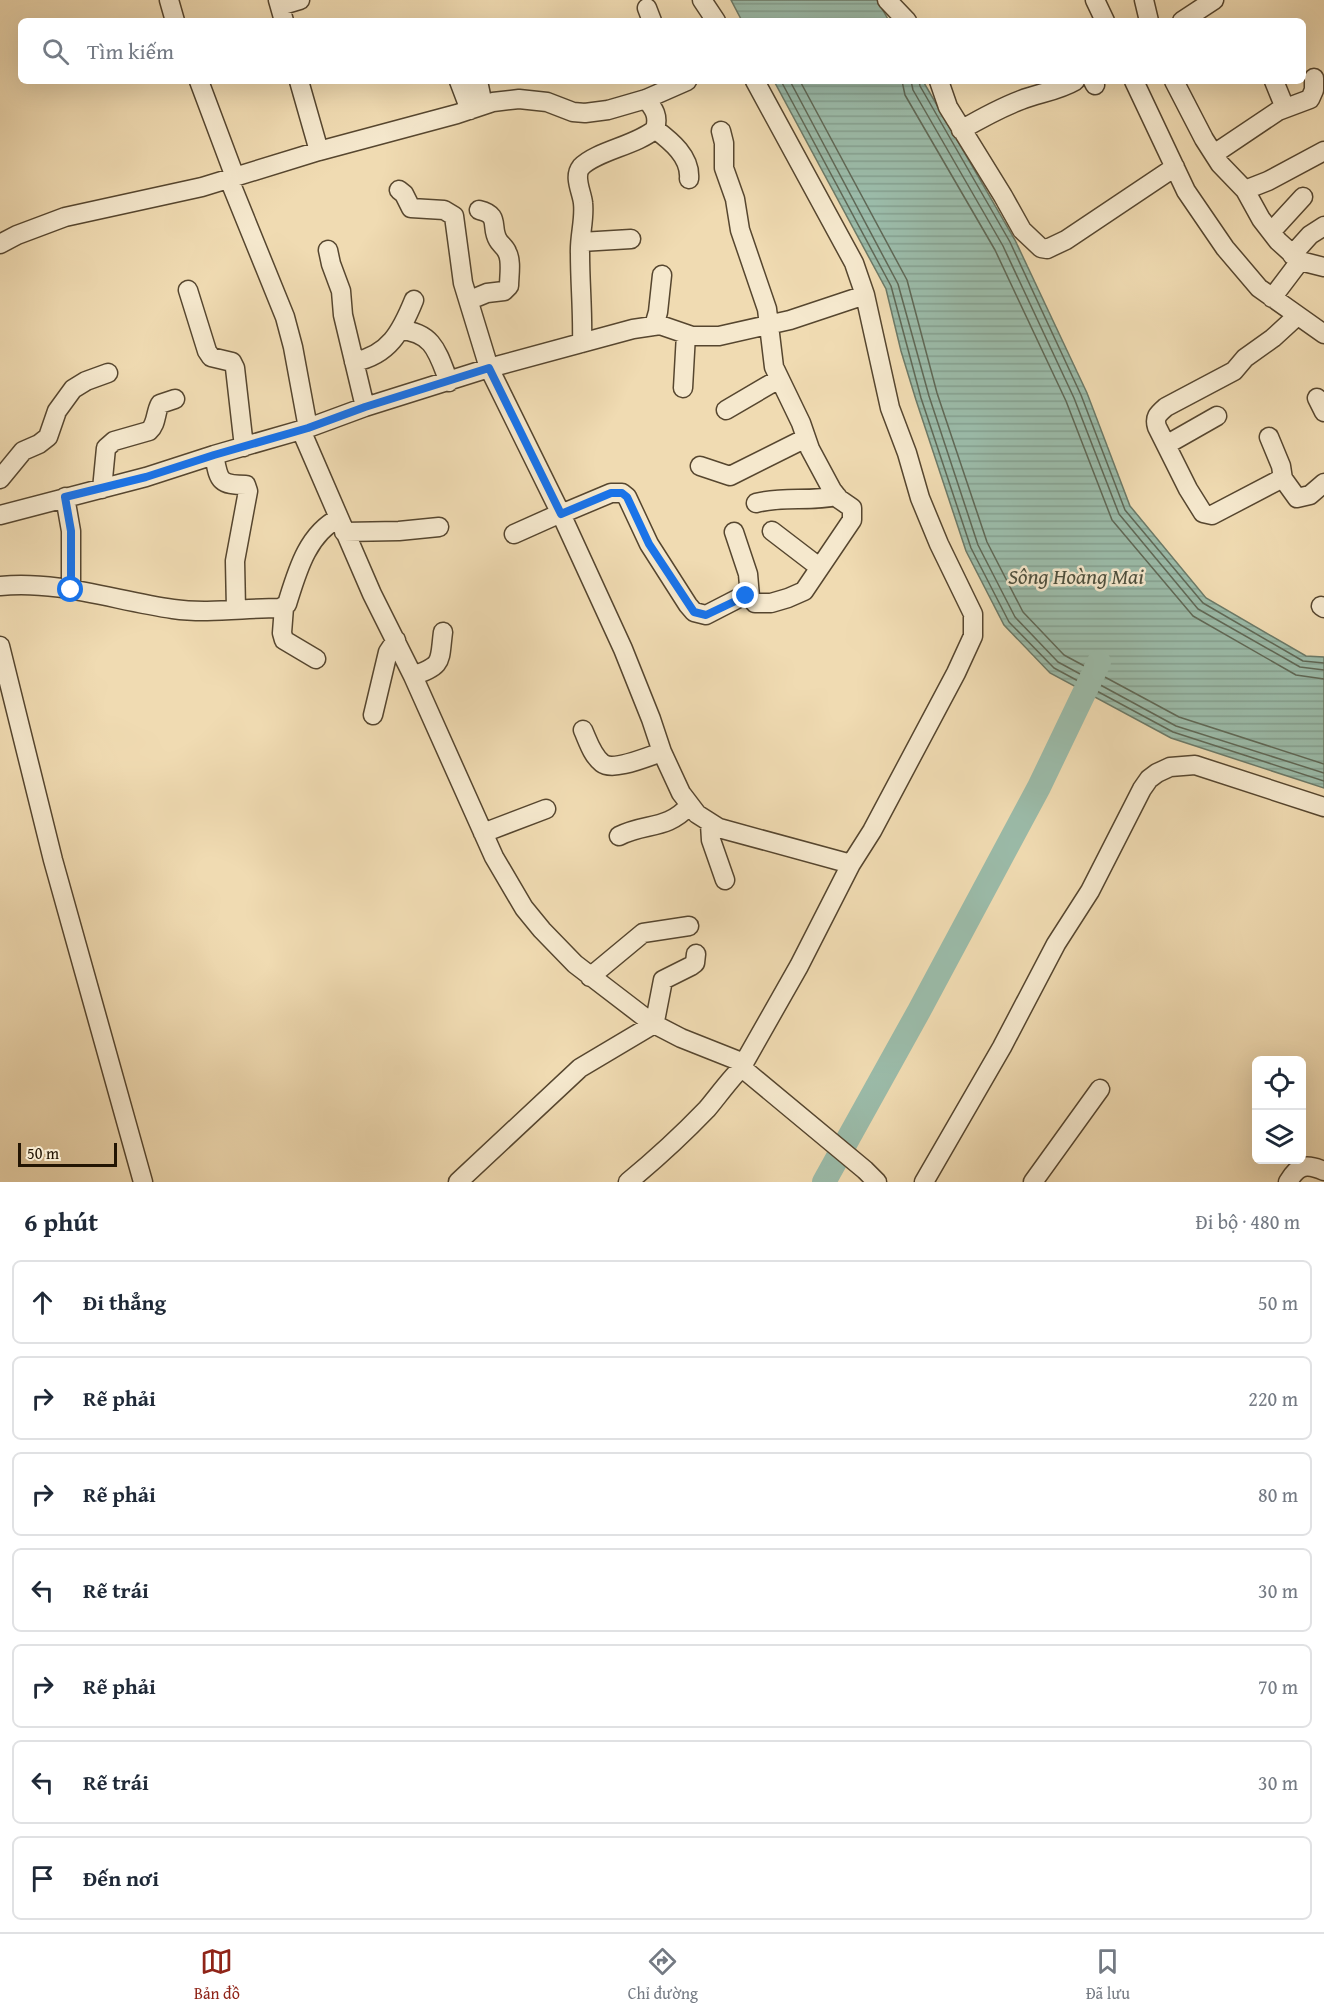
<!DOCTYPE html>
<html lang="vi">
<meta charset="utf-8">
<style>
body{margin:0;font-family:"Gentium Book Plus",serif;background:#f2f2f3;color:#1f2937}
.controls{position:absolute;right:18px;bottom:18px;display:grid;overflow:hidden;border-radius:9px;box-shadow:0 6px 24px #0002}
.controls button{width:54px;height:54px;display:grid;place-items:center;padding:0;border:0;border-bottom:2px solid #e0e1e3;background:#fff;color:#1f2937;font:30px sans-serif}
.scale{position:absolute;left:18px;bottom:15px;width:99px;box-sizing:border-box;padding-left:6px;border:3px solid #231503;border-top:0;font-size:16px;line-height:21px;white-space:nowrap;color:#231503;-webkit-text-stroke:4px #f5e8cd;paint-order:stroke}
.stop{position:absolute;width:18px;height:18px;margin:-14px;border:4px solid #1a73e8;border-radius:50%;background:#fff}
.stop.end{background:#1a73e8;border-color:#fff;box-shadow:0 2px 6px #0008}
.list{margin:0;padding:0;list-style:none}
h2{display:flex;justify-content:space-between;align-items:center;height:78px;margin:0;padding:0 24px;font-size:26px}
h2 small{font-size:20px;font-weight:400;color:#747a83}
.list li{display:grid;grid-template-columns:39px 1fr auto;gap:18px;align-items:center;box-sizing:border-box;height:84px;margin:0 12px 12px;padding:0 12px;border:2px solid #e0e1e3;border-radius:9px}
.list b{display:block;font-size:22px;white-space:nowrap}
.list em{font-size:20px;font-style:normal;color:#747a83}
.icon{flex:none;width:33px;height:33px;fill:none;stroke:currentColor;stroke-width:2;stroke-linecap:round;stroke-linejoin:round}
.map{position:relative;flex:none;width:1324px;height:1182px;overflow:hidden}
.search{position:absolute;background:#fff;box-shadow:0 6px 24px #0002;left:18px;right:18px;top:18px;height:66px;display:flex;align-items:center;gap:15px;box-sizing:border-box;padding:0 21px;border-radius:9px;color:#747a83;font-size:22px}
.sheet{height:750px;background:#fff}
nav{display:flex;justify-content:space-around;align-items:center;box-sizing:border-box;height:84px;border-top:2px solid #e0e1e3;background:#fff;font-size:16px;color:#747a83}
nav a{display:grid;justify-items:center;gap:3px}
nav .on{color:#8f2418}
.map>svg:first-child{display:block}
.water{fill:url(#water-rules);stroke:#6b7967;stroke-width:1.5}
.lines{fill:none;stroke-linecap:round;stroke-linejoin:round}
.shore{stroke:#5f6856;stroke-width:1.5}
.river{stroke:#9bbba9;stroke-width:24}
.minor-casing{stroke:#56462f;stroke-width:21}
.minor{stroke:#f5e8cd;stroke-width:18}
.route{stroke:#1a73e8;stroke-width:8}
.labels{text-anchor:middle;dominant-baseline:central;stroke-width:5;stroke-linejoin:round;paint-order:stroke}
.water-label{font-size:22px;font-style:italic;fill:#4d4f3d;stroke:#f5e8cd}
</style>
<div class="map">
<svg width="1324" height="1182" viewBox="0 0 1324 1182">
<defs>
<pattern id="water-rules" width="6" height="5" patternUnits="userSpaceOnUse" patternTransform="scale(1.5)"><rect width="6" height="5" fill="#9bbba9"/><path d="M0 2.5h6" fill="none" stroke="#85a090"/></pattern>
</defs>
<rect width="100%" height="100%" fill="#f0dbb2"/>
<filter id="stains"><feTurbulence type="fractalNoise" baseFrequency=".00333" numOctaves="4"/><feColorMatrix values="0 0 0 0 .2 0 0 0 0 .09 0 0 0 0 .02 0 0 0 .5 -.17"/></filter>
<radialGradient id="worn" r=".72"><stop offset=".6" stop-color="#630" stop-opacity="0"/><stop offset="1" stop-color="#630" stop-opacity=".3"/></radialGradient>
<!-- water -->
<path class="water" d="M 731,0 L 877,0 L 889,21 L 742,21 Z
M 774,81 L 923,81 L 1015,240 L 1087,393 L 1130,506 L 1206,598 L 1306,656 L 1324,657 L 1324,788 L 1171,738 L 1050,673 L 1004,625 L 966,551 L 916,400 L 901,351 L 886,289 Z"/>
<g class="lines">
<!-- shore -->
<path class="shore" d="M 781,81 L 891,286 L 921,398 L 971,548 L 1009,622 L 1054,668 L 1173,732 L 1324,781
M 790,81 L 898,284 L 929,396 L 978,545 L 1015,617 L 1058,662 L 1176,726 L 1324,773
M 800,81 L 907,280 L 937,393 L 987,542 L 1023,612 L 1064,655 L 1179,717 L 1324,764
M 902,81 L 905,95 L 995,250 L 1066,401 L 1112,520 L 1193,616 L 1296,675 L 1324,679
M 911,81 L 913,90 L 1003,246 L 1074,398 L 1119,514 L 1198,609 L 1300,667 L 1324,670
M 919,81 L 920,86 L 1010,242 L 1081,395 L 1125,510 L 1203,603 L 1303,661 L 1324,663"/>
<!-- river -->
<path class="river" d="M 824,1182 L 919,1011 L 1039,787 L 1099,662"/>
<defs>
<path id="minor" d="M 169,0 L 175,21
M 278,0 L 284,21
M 702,0 L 716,21
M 887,0 L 907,21
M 1095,0 L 1105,21
M 1144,0 L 1149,21
M 280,6 L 300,0
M 647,8 L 652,21
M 1182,21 L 1214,0
M 199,81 L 235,177
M 299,81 L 319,151
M 459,81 L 470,110
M 478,81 L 483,105
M 939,81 L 948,107 L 1003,196 L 1022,230 L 1041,248 L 1047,249 L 1066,240 L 1175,167
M 1093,81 L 1095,85
M 1134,81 L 1186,191 L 1225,248 L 1259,288 L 1324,334
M 1174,81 L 1204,139 L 1220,164 L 1245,190 L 1261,219 L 1278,241 L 1300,261 L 1324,267
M 1274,81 L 1285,108
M 655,129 C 671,141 691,157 689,179
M 961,130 C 980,119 1000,108 1021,100 C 1039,93 1058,91 1075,81
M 1214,154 L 1278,111 L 1310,99 L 1314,90 L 1314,78
M 229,179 L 285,317 L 293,347 L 308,428
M 399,190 L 404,194 L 411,208 L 444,210 L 454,216 L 463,283 L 489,368 L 561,514 L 623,649 L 651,719 L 662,752 L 681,793 L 697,814 L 719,828 L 851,864
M 1245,190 L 1268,181 L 1324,151
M 1271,232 L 1303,197
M 581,242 L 631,239
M 0,244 L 17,235 L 65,217 L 202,187 L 319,151 L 457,114 L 493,102 L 519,99 L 547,102 L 573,112 L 585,113 L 608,110 L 646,99 L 687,81
M 328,250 L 331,264 L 341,291 L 343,315 L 365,407
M 1292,255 L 1310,235 L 1324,226
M 188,290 L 207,351 L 211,357 L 232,362 L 235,368 L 244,447
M 1272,298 L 1300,261
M 470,300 L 487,293 L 504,291 L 509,286 C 509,276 512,261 507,252 C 505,247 500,244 498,240 C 490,227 501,215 479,210
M 1297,316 L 1273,338 L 1245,358 L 1234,371 L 1166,407 C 1158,414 1154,417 1157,427 L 1188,489 L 1203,513 L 1212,515 L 1279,480 L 1284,480 L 1297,498 L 1310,495 L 1324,483
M 654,326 L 658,312 L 662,275
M 400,330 C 434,332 438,354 449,382
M 582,343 C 583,313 580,284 580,254 C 579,237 585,220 583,203 C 582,192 573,177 581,167 C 596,151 638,145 655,129 C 659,116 654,109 646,99
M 354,362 C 389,355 401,332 414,300
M 683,388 L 686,334
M 1317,398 L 1324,412
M 726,410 L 779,379
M 301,430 L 372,594 L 413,676 L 494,857 L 524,908 L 542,930 L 575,964 L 652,1023 L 681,1038 L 744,1063
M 1269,437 L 1281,466 L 1283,479
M 1166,445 L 1217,416
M 214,455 C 219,480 218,485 246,485 L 248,491 L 235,561 L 236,609
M 700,466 L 730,476 L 806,438
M 0,479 L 23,451 L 39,444 L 48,437 L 57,411 L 73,389 L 86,381 L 108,373
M 102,489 L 106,448 L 114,441 L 149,431 C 157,424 155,413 160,404 L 175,399
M 65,497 L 71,531 L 71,590
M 756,503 C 783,496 810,502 837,496
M 561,514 L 611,493 L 622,493 L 627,497 L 649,544 L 688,605 L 694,612 L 706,615 L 741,597 L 750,597 L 755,603 L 771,603 L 788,598 L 804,591 L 852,520 L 852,508 L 839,499 L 832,490 L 810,449 L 801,423 L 774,367 L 767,309 L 740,230 L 735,199 L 724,168 L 724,143 L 721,131
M 0,515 L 146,477 L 214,455 L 308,428 L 365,407 L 489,368 L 633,329 L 660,325 L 692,336 L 719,336 L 790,320 L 865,295
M 772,531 L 819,567
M 344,532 L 399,531 L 439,527
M 734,532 L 748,574 L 750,597
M 514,534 L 561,513
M 0,586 C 58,580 116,601 173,609 C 208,614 244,608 280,608 L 287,604 C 297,572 307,534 339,518
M 1321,606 L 1324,608
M 284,607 L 282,633 L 284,640 L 316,659
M 0,646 L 53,860 L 143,1182
M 413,676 C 444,664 439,663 443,632
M 373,715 L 388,652 L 396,640
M 583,730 C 588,741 592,755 602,763 C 613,772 649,756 662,752
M 710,824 L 711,840 L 725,880
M 483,833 L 546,809
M 619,836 C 647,822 666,831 690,805
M 590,977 L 643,933 L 689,926
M 652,1023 L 656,1016 L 663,980 L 691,966 L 695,963 L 696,954
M 740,1070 L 799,966 L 851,864 L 872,831 L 956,673 L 973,636 L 973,614 L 939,544 L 920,498 L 907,453 L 890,408 L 865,295 L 854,263 L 755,81
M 458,1182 L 580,1068 L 654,1024
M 628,1182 C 656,1159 682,1135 707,1109 C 714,1101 734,1074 740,1070 L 747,1072 L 865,1170 L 877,1182
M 924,1182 L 1002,1047 L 1056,944 L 1090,891 L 1142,789 L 1149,779 L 1157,773 L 1170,767 L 1195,765 L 1324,807
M 1033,1182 L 1100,1089
M 1288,1182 C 1298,1165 1306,1163 1324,1171"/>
</defs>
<!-- minor casing -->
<use href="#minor" class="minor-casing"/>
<!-- minor -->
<use href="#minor" class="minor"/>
</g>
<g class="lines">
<!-- route -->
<path class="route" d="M 71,590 L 71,531 L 65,497 L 146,477 L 214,455 L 308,428 L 365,407 L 489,368 L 561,514 L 611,493 L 622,493 L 627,497 L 649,544 L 694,612 L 706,615 L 746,596"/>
</g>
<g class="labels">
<!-- water labels -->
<g class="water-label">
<text x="1076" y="576">Sông Hoàng Mai</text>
</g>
</g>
<rect width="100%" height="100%" filter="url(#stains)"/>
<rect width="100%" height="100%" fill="url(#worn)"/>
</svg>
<div class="controls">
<button><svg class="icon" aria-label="locate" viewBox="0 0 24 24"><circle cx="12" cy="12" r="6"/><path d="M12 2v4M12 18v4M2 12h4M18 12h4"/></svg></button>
<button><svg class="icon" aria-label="layers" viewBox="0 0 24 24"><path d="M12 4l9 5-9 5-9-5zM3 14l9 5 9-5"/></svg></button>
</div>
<div class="scale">50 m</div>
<div class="stop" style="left:71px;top:590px"></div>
<div class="stop end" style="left:746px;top:596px"></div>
<div class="search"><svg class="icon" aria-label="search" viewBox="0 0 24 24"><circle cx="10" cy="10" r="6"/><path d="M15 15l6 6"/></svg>Tìm kiếm</div>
</div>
<section class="sheet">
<h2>6 phút<small>Đi bộ · 480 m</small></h2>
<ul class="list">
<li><svg class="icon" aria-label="ahead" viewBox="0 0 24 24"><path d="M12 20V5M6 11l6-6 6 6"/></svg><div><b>Đi thẳng</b></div><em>50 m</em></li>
<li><svg class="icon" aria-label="right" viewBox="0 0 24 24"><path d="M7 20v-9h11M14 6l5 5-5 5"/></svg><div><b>Rẽ phải</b></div><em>220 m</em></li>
<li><svg class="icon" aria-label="right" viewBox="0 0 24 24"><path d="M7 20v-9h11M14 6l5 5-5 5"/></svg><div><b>Rẽ phải</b></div><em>80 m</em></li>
<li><svg class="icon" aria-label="left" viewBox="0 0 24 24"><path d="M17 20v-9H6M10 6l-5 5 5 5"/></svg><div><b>Rẽ trái</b></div><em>30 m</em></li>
<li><svg class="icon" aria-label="right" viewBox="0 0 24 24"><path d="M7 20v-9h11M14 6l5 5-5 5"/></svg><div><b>Rẽ phải</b></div><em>70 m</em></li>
<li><svg class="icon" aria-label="left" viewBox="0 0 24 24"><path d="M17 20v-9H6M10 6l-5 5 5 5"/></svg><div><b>Rẽ trái</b></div><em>30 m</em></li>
<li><svg class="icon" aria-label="arrive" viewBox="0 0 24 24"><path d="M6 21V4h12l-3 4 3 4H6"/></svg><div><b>Đến nơi</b></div></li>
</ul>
</section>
<nav>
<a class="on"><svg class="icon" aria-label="map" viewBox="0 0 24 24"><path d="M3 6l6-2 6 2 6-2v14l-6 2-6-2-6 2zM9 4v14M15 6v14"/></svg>Bản đồ</a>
<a><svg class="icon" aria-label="directions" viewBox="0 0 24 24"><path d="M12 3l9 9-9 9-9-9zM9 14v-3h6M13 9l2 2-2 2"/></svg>Chỉ đường</a>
<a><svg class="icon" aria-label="saved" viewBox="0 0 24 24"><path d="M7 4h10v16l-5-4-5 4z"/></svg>Đã lưu</a>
</nav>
